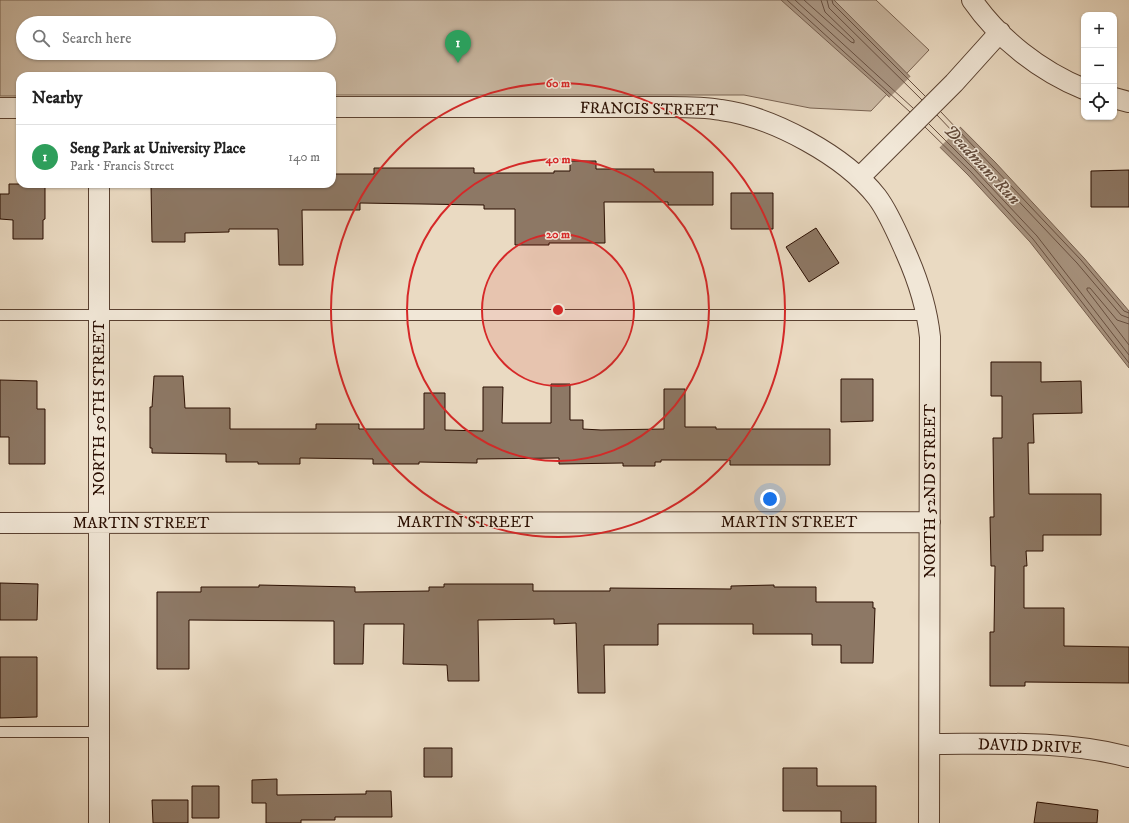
<!DOCTYPE html>
<meta charset="utf-8">
<style>
body{margin:0;font-family:"IM FELL DW Pica",serif;background:#f2f2f2;color:#222}
.controls{position:absolute;right:12px;top:12px;display:grid;overflow:hidden;border-radius:8px;box-shadow:0 1px 3px #0004}
.controls button{width:36px;height:36px;display:grid;place-items:center;padding:0;border:0;border-bottom:1px solid #e0e0e0;background:#fff;color:#222;font:20px sans-serif}
.you{position:absolute;left:770px;top:499px;width:14px;height:14px;margin:-10px;border:3px solid #fff;border-radius:50%;background:#1a73e8;box-shadow:0 0 0 6px #1a73e833}
.badge{display:grid;place-items:center;width:26px;height:26px;border-radius:50%;background:#8f2418;color:#fff;font-size:13px;font-weight:700}
.pin{position:absolute;translate:-50% -33px;filter:drop-shadow(0 1px 2px #0008)}
.pin::after{content:'';position:absolute;top:21px;width:14px;height:12px;background:inherit;clip-path:polygon(0 0,100% 0,50% 100%)}
.list{margin:0;padding:0;list-style:none}
h2{display:flex;justify-content:space-between;align-items:center;height:52px;margin:0;padding:0 16px;font-size:17px}
h2 small{font-size:13px;font-weight:400;color:#767676}
.list li{display:grid;grid-template-columns:26px 1fr auto;gap:12px;align-items:center;box-sizing:border-box;height:64px;padding:0 16px;border-top:1px solid #e0e0e0}
.list b{display:block;font-size:15px;white-space:nowrap}
.list p{margin:0;font-size:13px;white-space:nowrap;color:#767676}
.list em{font-size:13px;font-style:normal;color:#767676}
.icon{flex:none;width:22px;height:22px;fill:none;stroke:currentColor;stroke-width:2;stroke-linecap:round;stroke-linejoin:round}
.map{position:relative;flex:none;width:1129px;height:823px;overflow:hidden}
.search{position:absolute;background:#fff;box-shadow:0 1px 3px #0004;left:16px;top:16px;width:320px;height:44px;display:flex;align-items:center;gap:10px;box-sizing:border-box;padding:0 14px;border-radius:22px;color:#767676;font-size:15px}
.panel{position:absolute;background:#fff;box-shadow:0 1px 3px #0004;left:16px;top:72px;width:320px;height:116px;border-radius:12px}
.map>svg:first-child{display:block}
.green{fill:#c9b7a1;stroke:#796250;fill-rule:evenodd}
.water{fill:#a89480;stroke:#755e4d}
.pier{fill:#eadac2}
.lines{fill:none;stroke-linecap:round;stroke-linejoin:round}
.shore{stroke:#685040;stroke-width:1}
.building{fill:#8d7865;stroke:#290d00}
.lane-casing{stroke:#594030;stroke-width:12}
.street-casing{stroke:#594030;stroke-width:22}
.lane{stroke:#f1e7d7;stroke-width:10}
.street{stroke:#f1e7d7;stroke-width:20}
.ring{fill:none;stroke:#d62828;stroke-width:2}
.labels{text-anchor:middle;dominant-baseline:central;stroke-width:3;stroke-linejoin:round;paint-order:stroke}
.street-label{font-size:16px;fill:#290d00;stroke:#f1e7d7}
.water-label{font-size:17px;font-style:italic;fill:#624a3a;stroke:#f1e7d7}
.centre{fill:#d62828;stroke:#f1e7d7;stroke-width:2}
.ring-label{font-size:12px;text-anchor:middle;font-weight:bold;fill:#d62828;stroke:#f1e7d7;stroke-width:3;stroke-linejoin:round;paint-order:stroke}
</style>
<div class="map">
<svg width="1129" height="823" viewBox="0 0 1129 823">
<rect width="100%" height="100%" fill="#eadac2"/>
<filter id="stains"><feTurbulence type="fractalNoise" baseFrequency=".005" numOctaves="4"/><feColorMatrix values="0 0 0 0 .2 0 0 0 0 .09 0 0 0 0 .02 0 0 0 .5 -.17"/></filter>
<radialGradient id="worn" r=".72"><stop offset=".6" stop-color="#630" stop-opacity="0"/><stop offset="1" stop-color="#630" stop-opacity=".3"/></radialGradient>
<!-- green -->
<path class="green" d="M 0,0 L 876,0 L 929,50 L 871,111 L 810,108 L 744,95 L 332,95 L 332,76 L 20,76 L 20,96 L 0,96 ZM 23,23 L 329,23 L 329,53 L 23,53 Z"/>
<!-- water -->
<path class="water" d="M 781,0 L 834,0 L 995,162 L 1084,258 L 1129,311 L 1129,368 L 1030,242 L 968,175 L 884,92 Z"/>
<!-- pier -->
<path class="pier" d="M 913,74 L 962,125 L 938,149 L 888,99 Z"/>
<g class="lines">
<!-- shore -->
<path class="shore" d="M 787,0 L 910,112
M 795,0 L 913,108
M 804,0 L 851,42 L 854,43 L 854,40 L 825,12 L 821,0
M 827,0 L 829,8 L 922,100
M 832,0 L 833,4 L 925,96
M 941,112 L 1081,260 L 1124,311 L 1129,313
M 937,115 L 1077,263 L 1121,315 L 1129,318
M 929,124 L 974,169 L 1037,236 L 1129,355
M 925,127 L 971,172 L 1033,239 L 1129,363
M 1129,324 L 1117,320 L 1090,288 L 1087,288 L 1087,290 L 1129,345"/>
</g>
<!-- building -->
<path class="building" d="M 570,161 L 596,161 L 596,169 L 654,169 L 654,172 L 713,172 L 713,205 L 668,205 L 668,202 L 604,202 L 605,243 L 549,243 L 549,245 L 515,245 L 515,209 L 484,209 L 484,205 L 360,203 L 360,210 L 302,210 L 303,265 L 279,265 L 278,229 L 229,229 L 229,232 L 185,233 L 185,242 L 152,242 L 151,184 L 332,184 L 332,174 L 374,174 L 374,168 L 474,168 L 474,173 L 554,173 L 554,171 L 570,171 Z
M 1129,170 L 1129,207 L 1091,207 L 1091,171 Z
M 9,184 L 45,184 L 45,219 L 43,220 L 43,239 L 13,239 L 13,220 L 0,219 L 0,194 L 9,194 Z
M 731,193 L 773,193 L 773,229 L 731,229 Z
M 816,228 L 839,263 L 809,282 L 786,247 Z
M 991,362 L 1041,362 L 1041,382 L 1081,381 L 1082,413 L 1033,414 L 1034,443 L 1028,443 L 1029,494 L 1101,494 L 1101,535 L 1043,535 L 1043,551 L 1026,551 L 1027,566 L 1024,566 L 1024,608 L 1064,608 L 1064,646 L 1129,647 L 1129,683 L 1025,682 L 1025,686 L 990,686 L 990,632 L 994,632 L 995,566 L 991,566 L 990,517 L 994,517 L 993,438 L 1002,438 L 1002,396 L 991,396 Z
M 154,376 L 183,376 L 185,408 L 230,408 L 230,429 L 316,429 L 316,424 L 359,424 L 359,429 L 424,429 L 424,393 L 445,393 L 445,430 L 483,431 L 483,387 L 503,387 L 502,423 L 551,423 L 551,384 L 570,384 L 570,420 L 583,420 L 583,429 L 601,430 L 664,429 L 664,389 L 685,389 L 685,427 L 716,427 L 716,429 L 830,429 L 830,465 L 730,465 L 730,460 L 661,460 L 661,462 L 655,462 L 655,466 L 623,466 L 623,463 L 559,464 L 559,458 L 477,459 L 477,463 L 419,462 L 419,464 L 373,464 L 373,459 L 300,458 L 300,464 L 258,464 L 258,462 L 226,462 L 226,454 L 152,453 L 152,448 L 150,448 L 150,407 L 152,407 Z
M 841,379 L 873,379 L 873,421 L 841,422 Z
M 0,380 L 37,381 L 37,409 L 45,409 L 45,464 L 9,464 L 9,437 L 0,437 Z
M 0,583 L 38,584 L 37,620 L 0,620 Z
M 444,584 L 533,584 L 533,591 L 610,591 L 610,588 L 731,589 L 731,586 L 774,585 L 774,587 L 816,587 L 816,602 L 873,602 L 873,608 L 875,608 L 873,663 L 841,663 L 841,645 L 812,645 L 812,634 L 753,634 L 753,624 L 658,624 L 658,645 L 604,645 L 605,693 L 578,693 L 576,623 L 554,624 L 554,619 L 478,620 L 479,681 L 448,681 L 447,665 L 403,664 L 404,624 L 364,624 L 363,664 L 334,664 L 334,621 L 189,620 L 189,669 L 157,669 L 157,592 L 201,592 L 201,587 L 259,587 L 259,585 L 355,587 L 355,592 L 429,591 L 429,587 L 444,587 Z
M 0,657 L 37,657 L 37,717 L 0,718 Z
M 424,748 L 452,748 L 452,777 L 424,777 Z
M 783,768 L 817,768 L 817,786 L 876,786 L 876,823 L 841,823 L 841,811 L 783,811 Z
M 277,779 L 277,795 L 366,794 L 366,791 L 391,791 L 392,817 L 335,817 L 335,820 L 301,820 L 301,823 L 266,823 L 266,803 L 252,803 L 252,780 Z
M 192,786 L 219,786 L 219,818 L 192,818 Z
M 152,800 L 188,800 L 188,823 L 153,823 Z
M 1037,802 L 1098,810 L 1097,823 L 1034,823 Z"/>
<g class="lines">
<defs>
<path id="lane" d="M 0,315 L 927,315
M 0,732 L 100,732"/>
<path id="street" d="M 972,0 C 999,39 1040,71 1084,89
M 1114,98 L 1129,102
M 332,107 L 670,107 C 687,107 704,107 721,110 C 773,117 845,156 877,197 C 889,213 898,235 906,253 C 918,280 927,308 930,337 L 929,823
M 0,108 L 20,108
M 859,178 L 954,83 L 1000,32
M 0,523 L 930,522
M 930,744 C 997,744 1063,740 1129,757
M 99,823 L 99,184"/>
</defs>
<!-- lane casing -->
<use href="#lane" class="lane-casing"/>
<!-- street casing -->
<use href="#street" class="street-casing"/>
<!-- lane -->
<use href="#lane" class="lane"/>
<!-- street -->
<use href="#street" class="street"/>
</g>
<!-- distance rings -->
<circle cx="558" cy="310" r="76" fill="#d62828" fill-opacity=".12"/>
<g class="ring">
<circle cx="558" cy="310" r="76"/>
<circle cx="558" cy="310" r="151"/>
<circle cx="558" cy="310" r="227"/>
</g>
<g class="labels">
<!-- street labels -->
<g class="street-label">
<text transform="translate(649 109) rotate(1)">FRANCIS STREET</text>
<text transform="translate(99 408) rotate(-90)">NORTH 50TH STREET</text>
<text transform="translate(930 491) rotate(-90)">NORTH 52ND STREET</text>
<text x="465" y="522">MARTIN STREET</text>
<text x="789" y="522">MARTIN STREET</text>
<text x="141" y="523">MARTIN STREET</text>
<text transform="translate(1030 746) rotate(2)">DAVID DRIVE</text>
</g>
<!-- water labels -->
<g class="water-label">
<text transform="translate(982 165) rotate(47)">Deadmans Run</text>
</g>
</g>
<circle cx="558" cy="310" r="6" class="centre"/>
<g class="ring-label">
<text x="558" y="87">60 m</text>
<text x="558" y="163">40 m</text>
<text x="558" y="238">20 m</text>
</g>
<rect width="100%" height="100%" filter="url(#stains)"/>
<rect width="100%" height="100%" fill="url(#worn)"/>
</svg>
<div class="controls">
<button>+</button>
<button>−</button>
<button><svg class="icon" aria-label="locate" viewBox="0 0 24 24"><circle cx="12" cy="12" r="6"/><path d="M12 2v4M12 18v4M2 12h4M18 12h4"/></svg></button>
</div>
<div class="you"></div>
<div class="pin badge" style="left:458px;top:63px;background:#2e9e5b">1</div>
<div class="search"><svg class="icon" aria-label="search" viewBox="0 0 24 24"><circle cx="10" cy="10" r="6"/><path d="M15 15l6 6"/></svg>Search here</div>
<section class="panel">
<h2>Nearby<small></small></h2>
<ul class="list">
<li><span class="badge" style="background:#2e9e5b">1</span><div><b>Seng Park at University Place</b><p>Park · Francis Street</p></div><em>140 m</em></li>
</ul>
</section>
</div>
